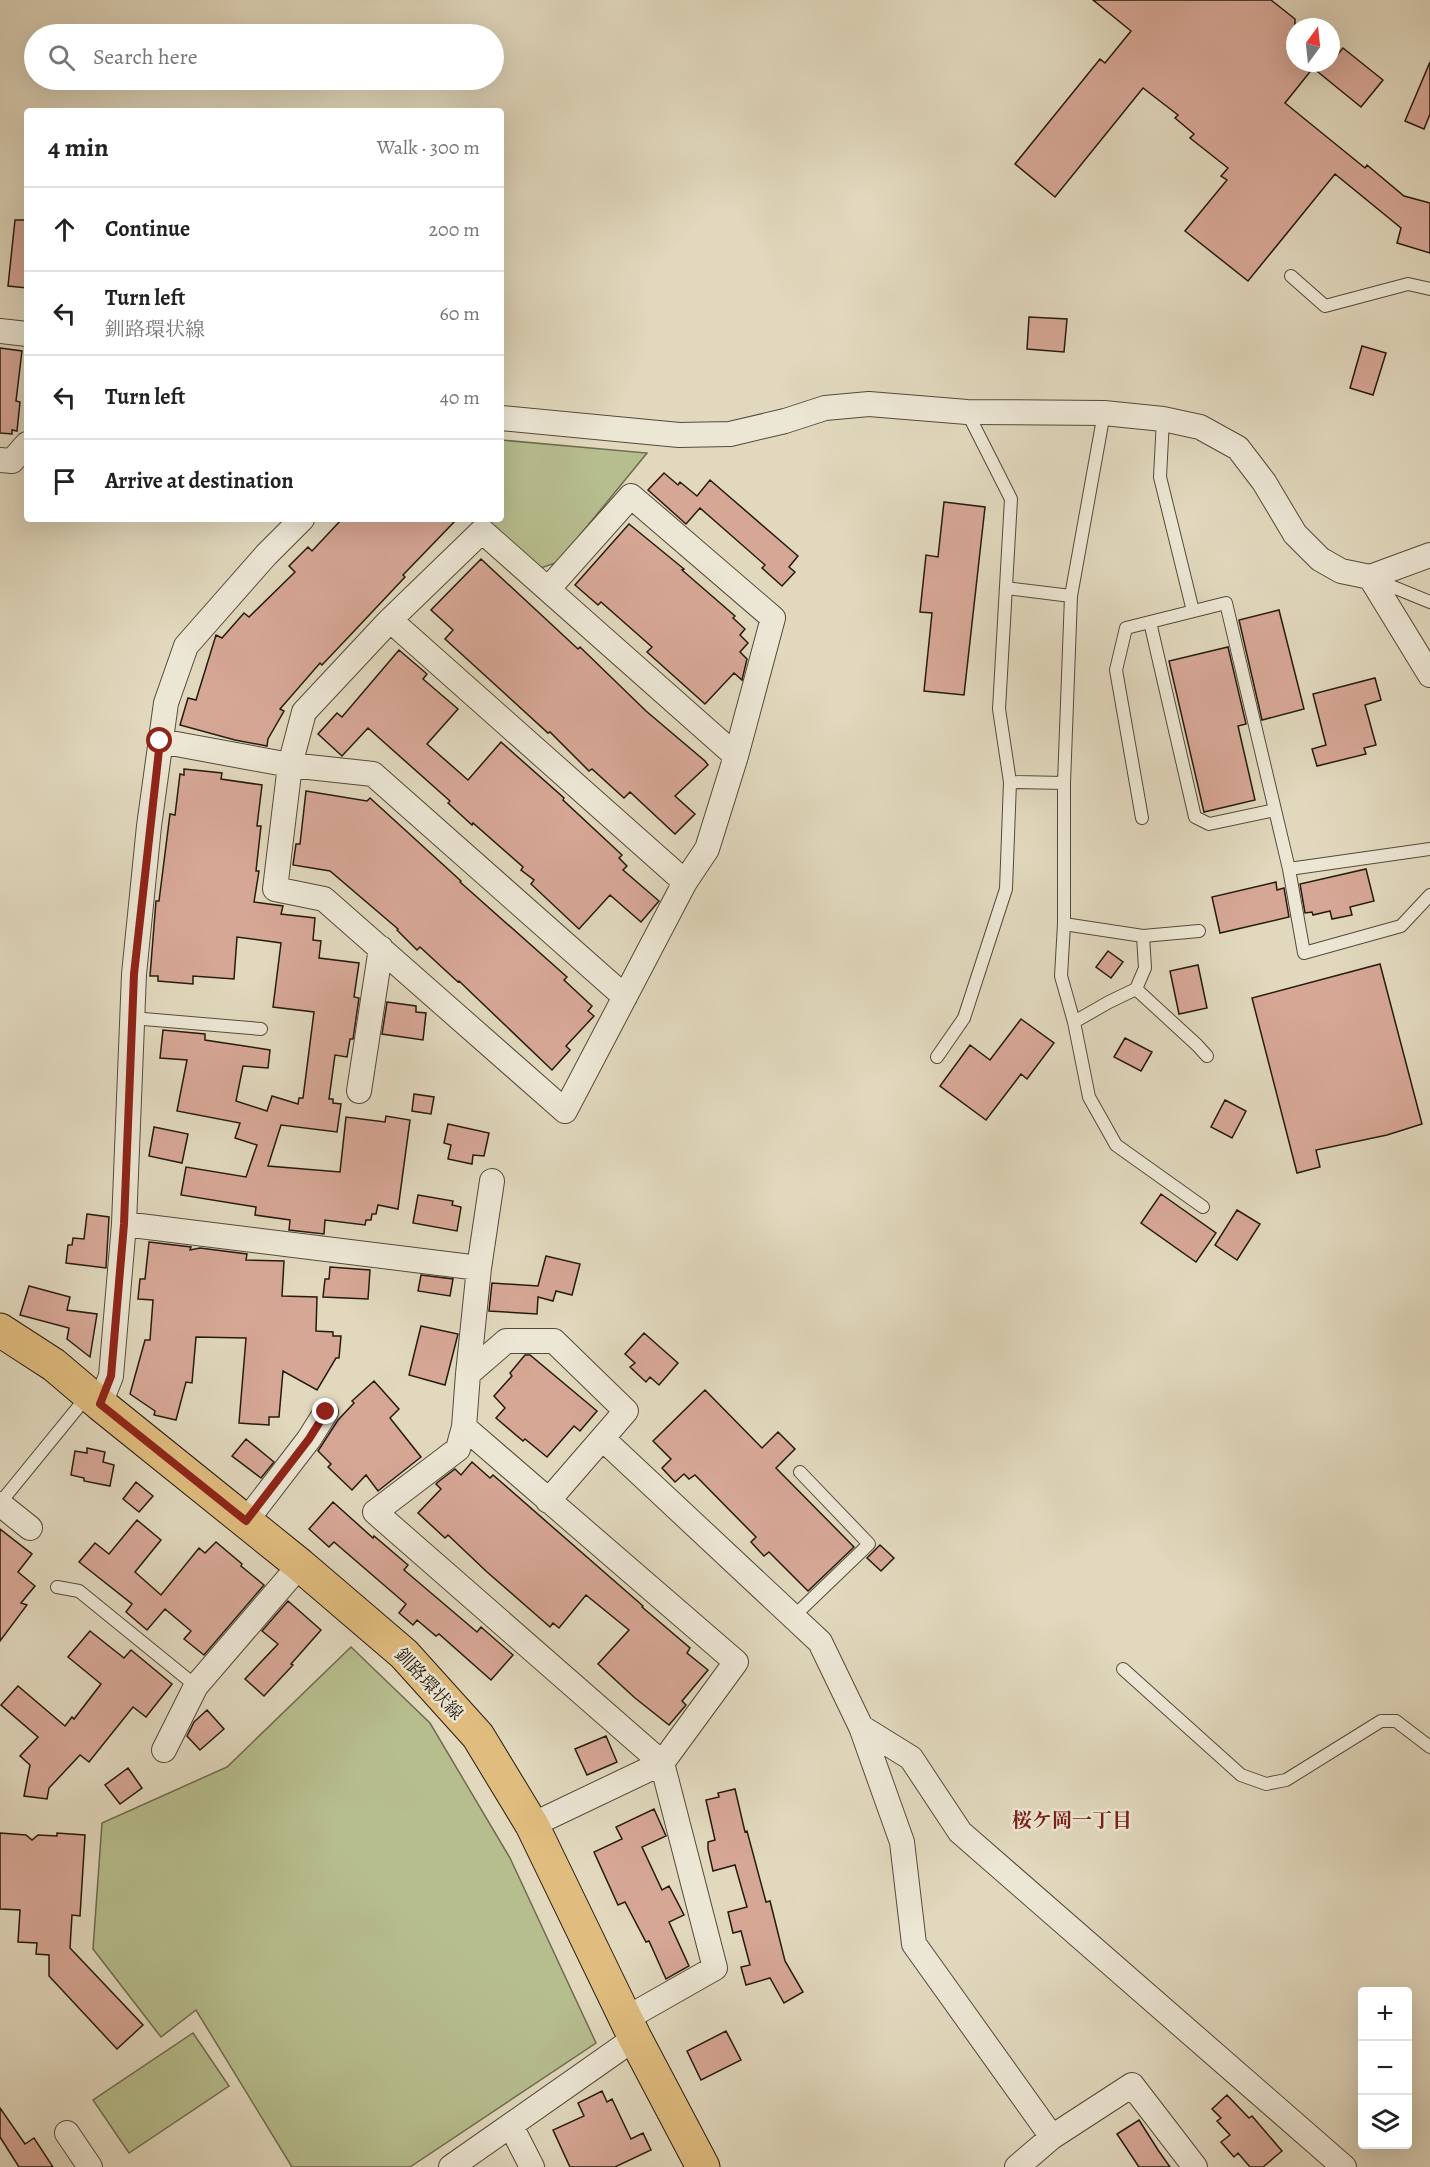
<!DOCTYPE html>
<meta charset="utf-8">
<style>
body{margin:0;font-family:Alegreya,"Noto Serif JP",serif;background:#f6f6f6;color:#222}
.controls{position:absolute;right:18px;bottom:18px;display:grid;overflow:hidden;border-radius:6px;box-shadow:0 6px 24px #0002}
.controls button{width:54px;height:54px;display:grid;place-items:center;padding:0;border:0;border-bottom:2px solid #e0e0e0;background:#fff;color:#222;font:30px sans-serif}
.compass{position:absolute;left:1286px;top:18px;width:54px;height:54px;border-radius:50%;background:#fff;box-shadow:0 6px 24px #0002;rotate:15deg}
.stop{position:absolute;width:18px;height:18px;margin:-14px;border:4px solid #8f2418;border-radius:50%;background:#fff}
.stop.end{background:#8f2418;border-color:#fff;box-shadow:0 2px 6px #0008}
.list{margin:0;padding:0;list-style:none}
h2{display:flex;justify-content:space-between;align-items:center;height:78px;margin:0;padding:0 24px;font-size:26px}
h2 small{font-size:20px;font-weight:400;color:#767676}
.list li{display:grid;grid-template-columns:39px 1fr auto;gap:18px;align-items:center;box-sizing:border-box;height:84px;padding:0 24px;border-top:2px solid #e0e0e0}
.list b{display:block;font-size:22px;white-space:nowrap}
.list p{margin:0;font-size:20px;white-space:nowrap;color:#767676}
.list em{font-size:20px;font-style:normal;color:#767676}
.icon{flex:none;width:33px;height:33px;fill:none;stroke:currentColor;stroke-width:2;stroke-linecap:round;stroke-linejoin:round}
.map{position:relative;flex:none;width:1430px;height:2167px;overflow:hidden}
.search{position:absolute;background:#fff;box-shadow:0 6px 24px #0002;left:24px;top:24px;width:480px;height:66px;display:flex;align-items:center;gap:15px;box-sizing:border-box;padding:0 21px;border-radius:33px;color:#767676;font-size:22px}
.panel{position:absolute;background:#fff;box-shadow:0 6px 24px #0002;left:24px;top:108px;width:480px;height:414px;border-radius:6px}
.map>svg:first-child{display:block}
.green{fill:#b7be8e;stroke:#6e6c4e;stroke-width:1.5}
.building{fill:#d7a796;stroke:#261b0f;stroke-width:1.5}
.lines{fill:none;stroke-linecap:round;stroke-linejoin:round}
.service-casing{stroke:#554a3a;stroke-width:14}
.minor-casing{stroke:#554a3a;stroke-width:26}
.primary-casing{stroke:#261b0f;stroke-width:35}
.service{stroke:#ece6d4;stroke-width:12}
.minor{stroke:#ece6d4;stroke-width:24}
.primary{stroke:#e0bc7e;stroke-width:33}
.route{stroke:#8f2418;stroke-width:8}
.labels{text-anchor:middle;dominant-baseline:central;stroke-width:5;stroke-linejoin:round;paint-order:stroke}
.street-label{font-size:18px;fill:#261b0f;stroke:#ece6d4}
.neighbourhood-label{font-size:20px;font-weight:bold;fill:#7a1f14;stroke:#ece6d4}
</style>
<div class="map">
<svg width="1430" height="2167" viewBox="0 0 1430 2167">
<rect width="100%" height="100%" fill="#e1d8bd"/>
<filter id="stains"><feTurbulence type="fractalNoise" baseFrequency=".00333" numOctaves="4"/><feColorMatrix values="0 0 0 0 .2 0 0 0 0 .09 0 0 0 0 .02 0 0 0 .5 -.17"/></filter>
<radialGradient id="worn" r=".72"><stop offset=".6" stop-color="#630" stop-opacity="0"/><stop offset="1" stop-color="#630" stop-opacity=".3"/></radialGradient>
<!-- green -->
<path class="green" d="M 501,440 L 647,453 L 558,562 L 541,568 L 490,524 L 490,519 L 501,519 Z
M 351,1647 L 430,1723 L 510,1858 L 596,2043 L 410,2167 L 292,2167 L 196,2010 L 161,2037 L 93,1949 L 102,1823 L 227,1767 Z
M 193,2033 L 229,2086 L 129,2153 L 93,2100 Z"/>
<!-- building -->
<path class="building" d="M 1093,0 L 1271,0 L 1295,19 L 1295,63 L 1331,63 L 1331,48 L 1338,54 L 1343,48 L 1383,80 L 1361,107 L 1313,68 L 1285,103 L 1365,168 L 1367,165 L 1404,196 L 1430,203 L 1430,253 L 1397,243 L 1401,228 L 1335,174 L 1248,281 L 1185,231 L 1227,180 L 1221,176 L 1228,168 L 1190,138 L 1194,134 L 1175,118 L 1178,115 L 1143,88 L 1055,197 L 1015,164 L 1100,59 L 1105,63 L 1131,31 Z
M 1430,62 L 1430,114 L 1424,129 L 1405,121 Z
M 15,220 L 27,220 L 27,288 L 8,286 Z
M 1029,317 L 1067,319 L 1064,352 L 1027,349 Z
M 1362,346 L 1386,353 L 1373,395 L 1350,388 Z
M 0,348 L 22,351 L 16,401 L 20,402 L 17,431 L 12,430 L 12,434 L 0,433 Z
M 664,473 L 678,485 L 680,482 L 697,496 L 710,480 L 798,556 L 789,567 L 795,572 L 782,586 L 762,568 L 765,565 L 700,508 L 686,524 L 648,490 Z
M 944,502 L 985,507 L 964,695 L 924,691 L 932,613 L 920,612 L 926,555 L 938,557 Z
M 342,519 L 457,519 L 403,575 L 405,577 L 357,628 L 322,665 L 320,663 L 280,709 L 284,711 L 268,739 L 267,746 L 235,740 L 180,725 L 188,698 L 196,700 L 216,635 L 222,638 L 244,613 L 249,617 L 295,572 L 289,566 L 308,547 L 312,551 Z
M 629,524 L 684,569 L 682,570 L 735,616 L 733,618 L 745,629 L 740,635 L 748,643 L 740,652 L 747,659 L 742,680 L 734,673 L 705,704 L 647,652 L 652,647 L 601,602 L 598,605 L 575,585 Z
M 481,559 L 578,649 L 580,647 L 646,711 L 705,761 L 708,765 L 675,796 L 695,814 L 675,834 L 630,792 L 624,798 L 592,769 L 589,771 L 550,732 L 548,733 L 445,639 L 453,630 L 431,610 Z
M 1279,610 L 1304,709 L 1262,720 L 1239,620 Z
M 1228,647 L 1246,724 L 1238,726 L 1255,800 L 1204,812 L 1169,661 Z
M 399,650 L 427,674 L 423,679 L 458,709 L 427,744 L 468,780 L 501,742 L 564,798 L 563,800 L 622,855 L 619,858 L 627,866 L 623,870 L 659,901 L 641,922 L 610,895 L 579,929 L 531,884 L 534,880 L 521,870 L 523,867 L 473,823 L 472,825 L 448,803 L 450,801 L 368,728 L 342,756 L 318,734 L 337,713 L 342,717 Z
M 1375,678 L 1381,700 L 1365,705 L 1376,745 L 1364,748 L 1366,754 L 1317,766 L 1312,749 L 1326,745 L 1313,694 Z
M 184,769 L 222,773 L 221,779 L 262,785 L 257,826 L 261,826 L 256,871 L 259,871 L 254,902 L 283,906 L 281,914 L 315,918 L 313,940 L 321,941 L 319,958 L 359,963 L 354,997 L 359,998 L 353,1039 L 350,1039 L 347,1057 L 335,1055 L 329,1099 L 333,1099 L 333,1103 L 341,1104 L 337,1132 L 281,1125 L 268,1166 L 340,1172 L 346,1117 L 385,1122 L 386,1116 L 410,1120 L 398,1209 L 378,1205 L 376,1214 L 372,1214 L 371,1220 L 366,1220 L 365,1225 L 325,1220 L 324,1234 L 289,1230 L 290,1220 L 255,1215 L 256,1207 L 181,1195 L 186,1167 L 246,1177 L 257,1145 L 235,1138 L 240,1123 L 177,1111 L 187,1060 L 160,1058 L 163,1030 L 205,1034 L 205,1040 L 270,1050 L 268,1068 L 243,1066 L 236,1101 L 267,1111 L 272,1096 L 298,1104 L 299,1098 L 303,1098 L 314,1012 L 273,1007 L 281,943 L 237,937 L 234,979 L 193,976 L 193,984 L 158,981 L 158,976 L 150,976 L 156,901 L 159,901 L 170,814 L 175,815 L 180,774 L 184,775 Z
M 306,791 L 367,801 L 370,798 L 461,881 L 460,882 L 567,977 L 564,980 L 592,1006 L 588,1011 L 594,1016 L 566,1046 L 570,1050 L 552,1070 L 459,981 L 458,982 L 420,947 L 417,950 L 397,930 L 398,929 L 330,871 L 293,865 L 296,844 L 300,844 Z
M 1366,869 L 1374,901 L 1350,907 L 1352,915 L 1332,919 L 1330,911 L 1313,915 L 1312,912 L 1305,913 L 1300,884 Z
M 1276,882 L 1277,890 L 1284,888 L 1289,917 L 1220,933 L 1212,897 Z
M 1108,951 L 1123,962 L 1111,978 L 1096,967 Z
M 1380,964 L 1422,1124 L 1387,1135 L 1316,1150 L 1320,1167 L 1297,1173 L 1252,998 Z
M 1198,965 L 1207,1008 L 1179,1014 L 1170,971 Z
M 387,1002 L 416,1006 L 416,1012 L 426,1013 L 423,1040 L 382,1034 Z
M 1021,1019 L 1054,1043 L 1027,1079 L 1021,1074 L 986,1120 L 940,1086 L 970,1045 L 990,1060 Z
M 1125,1038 L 1152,1052 L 1141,1071 L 1114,1057 Z
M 414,1094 L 434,1097 L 431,1114 L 412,1111 Z
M 1225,1100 L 1246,1111 L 1232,1138 L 1211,1127 Z
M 448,1124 L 489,1133 L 484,1156 L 473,1155 L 472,1164 L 448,1159 L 451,1145 L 444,1143 Z
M 154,1127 L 188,1134 L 182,1163 L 149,1156 Z
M 1161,1194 L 1216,1233 L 1196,1262 L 1141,1223 Z
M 418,1195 L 453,1201 L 452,1205 L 461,1207 L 457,1231 L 413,1223 Z
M 1237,1210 L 1260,1224 L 1237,1260 L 1215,1245 Z
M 87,1214 L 109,1217 L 106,1268 L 66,1263 L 68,1245 L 72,1245 L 73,1238 L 84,1239 Z
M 149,1242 L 191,1247 L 190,1250 L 200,1248 L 247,1254 L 246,1260 L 284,1261 L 282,1296 L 317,1297 L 316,1331 L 333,1332 L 333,1336 L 341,1336 L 339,1358 L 336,1358 L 317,1390 L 283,1371 L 279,1417 L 269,1417 L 269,1425 L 239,1423 L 246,1338 L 196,1337 L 192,1383 L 186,1382 L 176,1420 L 154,1415 L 155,1411 L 130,1394 L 145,1340 L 150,1340 L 153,1300 L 138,1299 L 140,1279 L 145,1279 Z
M 546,1256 L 580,1264 L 572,1295 L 556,1291 L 553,1301 L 538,1297 L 537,1314 L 489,1311 L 492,1283 L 538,1286 Z
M 330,1267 L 370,1270 L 368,1299 L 323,1297 L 325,1279 L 329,1279 Z
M 421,1275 L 453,1279 L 450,1296 L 418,1291 Z
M 29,1286 L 70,1297 L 67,1310 L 97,1314 L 90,1357 L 67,1339 L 69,1328 L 20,1315 Z
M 421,1326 L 458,1334 L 445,1385 L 409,1375 Z
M 644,1333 L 678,1363 L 659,1385 L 650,1377 L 646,1382 L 630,1367 L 635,1363 L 625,1354 Z
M 525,1355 L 530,1355 L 597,1411 L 580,1431 L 574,1426 L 547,1457 L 525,1439 L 523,1441 L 496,1418 L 505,1408 L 494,1396 L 512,1376 L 510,1373 Z
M 374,1381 L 399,1409 L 390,1418 L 421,1457 L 378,1491 L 366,1475 L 352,1490 L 328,1467 L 331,1464 L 318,1451 L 338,1420 L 354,1403 L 352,1401 Z
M 705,1390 L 762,1448 L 778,1432 L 795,1449 L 776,1468 L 854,1547 L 808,1591 L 769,1552 L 764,1556 L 751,1542 L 756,1537 L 695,1475 L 689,1479 L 684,1474 L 675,1482 L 662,1468 L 671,1459 L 653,1441 Z
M 246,1439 L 274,1462 L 261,1478 L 232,1456 Z
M 87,1448 L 105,1452 L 103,1462 L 114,1465 L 110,1486 L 84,1481 L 84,1478 L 71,1475 L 75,1451 L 87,1453 Z
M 472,1462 L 490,1478 L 493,1475 L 643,1606 L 642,1607 L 690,1648 L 687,1653 L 708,1670 L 682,1701 L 686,1705 L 669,1725 L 635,1698 L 598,1664 L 629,1630 L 586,1595 L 559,1628 L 553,1623 L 550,1627 L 487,1572 L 448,1535 L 445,1538 L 418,1513 L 441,1489 L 436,1484 L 438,1482 L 455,1469 L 461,1475 Z
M 136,1482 L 153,1496 L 139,1512 L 123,1499 Z
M 333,1502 L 373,1538 L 374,1536 L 408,1565 L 404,1570 L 477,1632 L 481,1627 L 513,1655 L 491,1680 L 439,1634 L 436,1636 L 417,1620 L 413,1625 L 399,1613 L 406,1604 L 334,1542 L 329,1547 L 309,1529 Z
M 137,1520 L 161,1540 L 135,1572 L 161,1595 L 199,1548 L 205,1553 L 216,1542 L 242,1564 L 241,1566 L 264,1585 L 204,1655 L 184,1639 L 191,1631 L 165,1609 L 147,1630 L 126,1612 L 132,1604 L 79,1562 L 95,1543 L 109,1554 Z
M 0,1529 L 32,1554 L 18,1572 L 35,1586 L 21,1603 L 27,1605 L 0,1641 Z
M 880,1545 L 894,1558 L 881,1571 L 867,1558 Z
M 288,1601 L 321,1630 L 291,1664 L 293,1665 L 264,1696 L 245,1679 L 278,1644 L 262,1631 Z
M 90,1631 L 124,1658 L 131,1650 L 172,1684 L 146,1717 L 133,1707 L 89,1762 L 80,1755 L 49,1788 L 47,1799 L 24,1796 L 30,1765 L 20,1756 L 38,1737 L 1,1705 L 18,1686 L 65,1726 L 72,1717 L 74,1719 L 101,1684 L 68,1657 Z
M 207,1710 L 224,1729 L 200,1750 L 187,1736 L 194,1722 Z
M 606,1736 L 617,1762 L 587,1775 L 575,1749 Z
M 128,1768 L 142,1788 L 120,1804 L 105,1785 Z
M 735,1789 L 745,1832 L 747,1831 L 766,1902 L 770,1901 L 785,1961 L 803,1992 L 784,2003 L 770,1978 L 746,1985 L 741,1967 L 750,1965 L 741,1931 L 733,1933 L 728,1912 L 747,1907 L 735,1865 L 713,1871 L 708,1849 L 708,1842 L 715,1840 L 706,1800 L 719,1797 L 718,1793 Z
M 654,1809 L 666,1836 L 642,1847 L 662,1890 L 669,1886 L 684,1915 L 669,1922 L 689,1966 L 666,1979 L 649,1941 L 646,1942 L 625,1902 L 618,1905 L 594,1852 L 622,1839 L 616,1827 Z
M 0,1833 L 26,1835 L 32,1840 L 38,1835 L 57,1836 L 57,1833 L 85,1835 L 80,1916 L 72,1915 L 70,1948 L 143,2025 L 117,2049 L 49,1976 L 49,1955 L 36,1954 L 37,1943 L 18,1942 L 20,1910 L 0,1909 Z
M 726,2031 L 741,2060 L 701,2080 L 687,2051 Z
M 602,2091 L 607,2102 L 612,2099 L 631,2139 L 643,2133 L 651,2150 L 615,2167 L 570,2167 L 553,2130 L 584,2116 L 578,2103 Z
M 1227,2095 L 1249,2118 L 1252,2116 L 1282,2151 L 1263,2167 L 1250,2167 L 1238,2153 L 1234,2157 L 1221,2142 L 1230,2135 L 1217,2121 L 1221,2118 L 1212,2109 Z
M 0,2108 L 25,2144 L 34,2138 L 53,2167 L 19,2167 L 0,2137 Z
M 1139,2120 L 1158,2150 L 1170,2167 L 1139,2167 L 1117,2134 Z"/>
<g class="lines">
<defs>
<path id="service" d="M 1291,276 L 1325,306 L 1408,284 L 1430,289
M 967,412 L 1011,499 L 999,709 L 1010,782 L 1064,783 L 1064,924 L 1143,936 L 1199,931
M 1163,419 L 1160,477 L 1193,611
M 1376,580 L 1430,602
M 1006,588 L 1071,596
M 1150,622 L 1195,817 L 1209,824 L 1275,810
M 1064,783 L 1071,596 L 1104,413
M 1142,818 L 1116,670 L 1126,628 L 1226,603 L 1289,869 L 1304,953 L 1401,926 L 1430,895
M 1289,869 L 1430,849
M 1064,924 L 1061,976 L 1074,1022 L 1089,1097 L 1116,1145 L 1203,1207
M 1136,989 L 1197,1045 L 1207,1056
M 132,1018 L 261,1029
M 1074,1022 L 1109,1002 L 1136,989 L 1145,968 L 1143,936
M 937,1057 L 964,1018 L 1006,889 L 1010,782
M 0,1503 L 89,1394
M 57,1587 L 79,1591 L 196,1686
M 792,1618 L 869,1544 L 800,1472
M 1123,1669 L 1241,1775 L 1266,1784 L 1286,1780 L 1381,1721 L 1396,1721 L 1430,1747"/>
<path id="minor" d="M 0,331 L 27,334
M 501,418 L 679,435 L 730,434 L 785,421 L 825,408 L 869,404 L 967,412 L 1104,413 L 1163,419 L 1200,427 L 1238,448 L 1264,482 L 1295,534 L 1320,559 L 1341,571 L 1370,577 L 1430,555
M 0,460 L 12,461 L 27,444
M 1370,577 L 1430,675
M 549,588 L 631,496 L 773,618 L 736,756 L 707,849 L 685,882 L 565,1111 L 324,899 L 275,889 L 290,765 L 304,712 L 390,620 L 482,531 L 736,756
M 390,620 L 685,882
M 160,741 L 290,765 L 373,774 L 625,997
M 359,1091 L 381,948
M 124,1224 L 479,1268
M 468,1374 L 479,1268 L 492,1181
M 100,1404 L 111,1376 L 124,1224 L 134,974 L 149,826 L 166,703 L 186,646 L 266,555 L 302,519
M 464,1427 L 468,1374 L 506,1341 L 554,1341 L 626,1411 L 548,1501
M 603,1439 L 820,1642 L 861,1727 L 902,1842 L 914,1944 L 1052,2137
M 0,1504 L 30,1528
M 246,1521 L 309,1439 L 326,1412
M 861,1727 L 911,1758 L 960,1832 L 1344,2167
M 164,1750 L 196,1686 L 300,1565
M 532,1825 L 662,1763 L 375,1512 L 458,1449 L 464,1427 L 736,1662 L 662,1763 L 715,1968 L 627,2018
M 511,2126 L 532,2167
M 67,2133 L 90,2167
M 451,2167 L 635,2038
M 1017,2167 L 1052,2137 L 1132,2085 L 1195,2167"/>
<path id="primary" d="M 0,1330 L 54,1365 L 100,1404 L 300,1565 L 404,1654 L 478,1736 L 532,1825 L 635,2038 L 703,2167"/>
</defs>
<!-- service casing -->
<use href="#service" class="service-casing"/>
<!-- minor casing -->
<use href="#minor" class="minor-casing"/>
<!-- primary casing -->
<use href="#primary" class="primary-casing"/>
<!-- service -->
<use href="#service" class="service"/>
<!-- minor -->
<use href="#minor" class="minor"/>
<!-- primary -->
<use href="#primary" class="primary"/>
</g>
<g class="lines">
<!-- route -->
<path class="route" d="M 160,741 L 134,974 L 124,1224 L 111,1376 L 100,1404 L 246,1521 L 309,1439 L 326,1412"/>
</g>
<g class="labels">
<!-- street labels -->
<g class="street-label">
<text transform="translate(429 1684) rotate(47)">釧路環状線</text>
</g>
<!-- neighbourhood labels -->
<g class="neighbourhood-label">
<text x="1072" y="1820">桜ケ岡一丁目</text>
</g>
</g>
<rect width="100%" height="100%" filter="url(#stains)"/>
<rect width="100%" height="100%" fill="url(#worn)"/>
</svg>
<div class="controls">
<button>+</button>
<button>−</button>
<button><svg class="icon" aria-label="layers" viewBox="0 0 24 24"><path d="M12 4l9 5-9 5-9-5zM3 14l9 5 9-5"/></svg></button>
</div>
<svg class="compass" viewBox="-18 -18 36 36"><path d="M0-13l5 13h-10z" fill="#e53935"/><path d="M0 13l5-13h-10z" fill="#767676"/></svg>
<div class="stop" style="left:160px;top:741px"></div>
<div class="stop end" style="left:326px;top:1412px"></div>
<div class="search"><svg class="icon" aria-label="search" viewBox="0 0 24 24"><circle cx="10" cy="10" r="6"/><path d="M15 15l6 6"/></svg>Search here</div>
<section class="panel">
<h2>4 min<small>Walk · 300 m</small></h2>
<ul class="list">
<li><svg class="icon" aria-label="ahead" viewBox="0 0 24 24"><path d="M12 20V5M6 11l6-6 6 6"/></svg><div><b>Continue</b></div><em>200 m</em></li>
<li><svg class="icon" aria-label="left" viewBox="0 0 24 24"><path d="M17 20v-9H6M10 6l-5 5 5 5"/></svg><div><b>Turn left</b><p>釧路環状線</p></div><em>60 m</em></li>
<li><svg class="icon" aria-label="left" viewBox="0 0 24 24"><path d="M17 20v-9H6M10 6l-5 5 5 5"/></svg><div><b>Turn left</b></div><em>40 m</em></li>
<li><svg class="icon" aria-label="arrive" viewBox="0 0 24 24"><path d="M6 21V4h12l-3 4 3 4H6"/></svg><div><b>Arrive at destination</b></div></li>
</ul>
</section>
</div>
